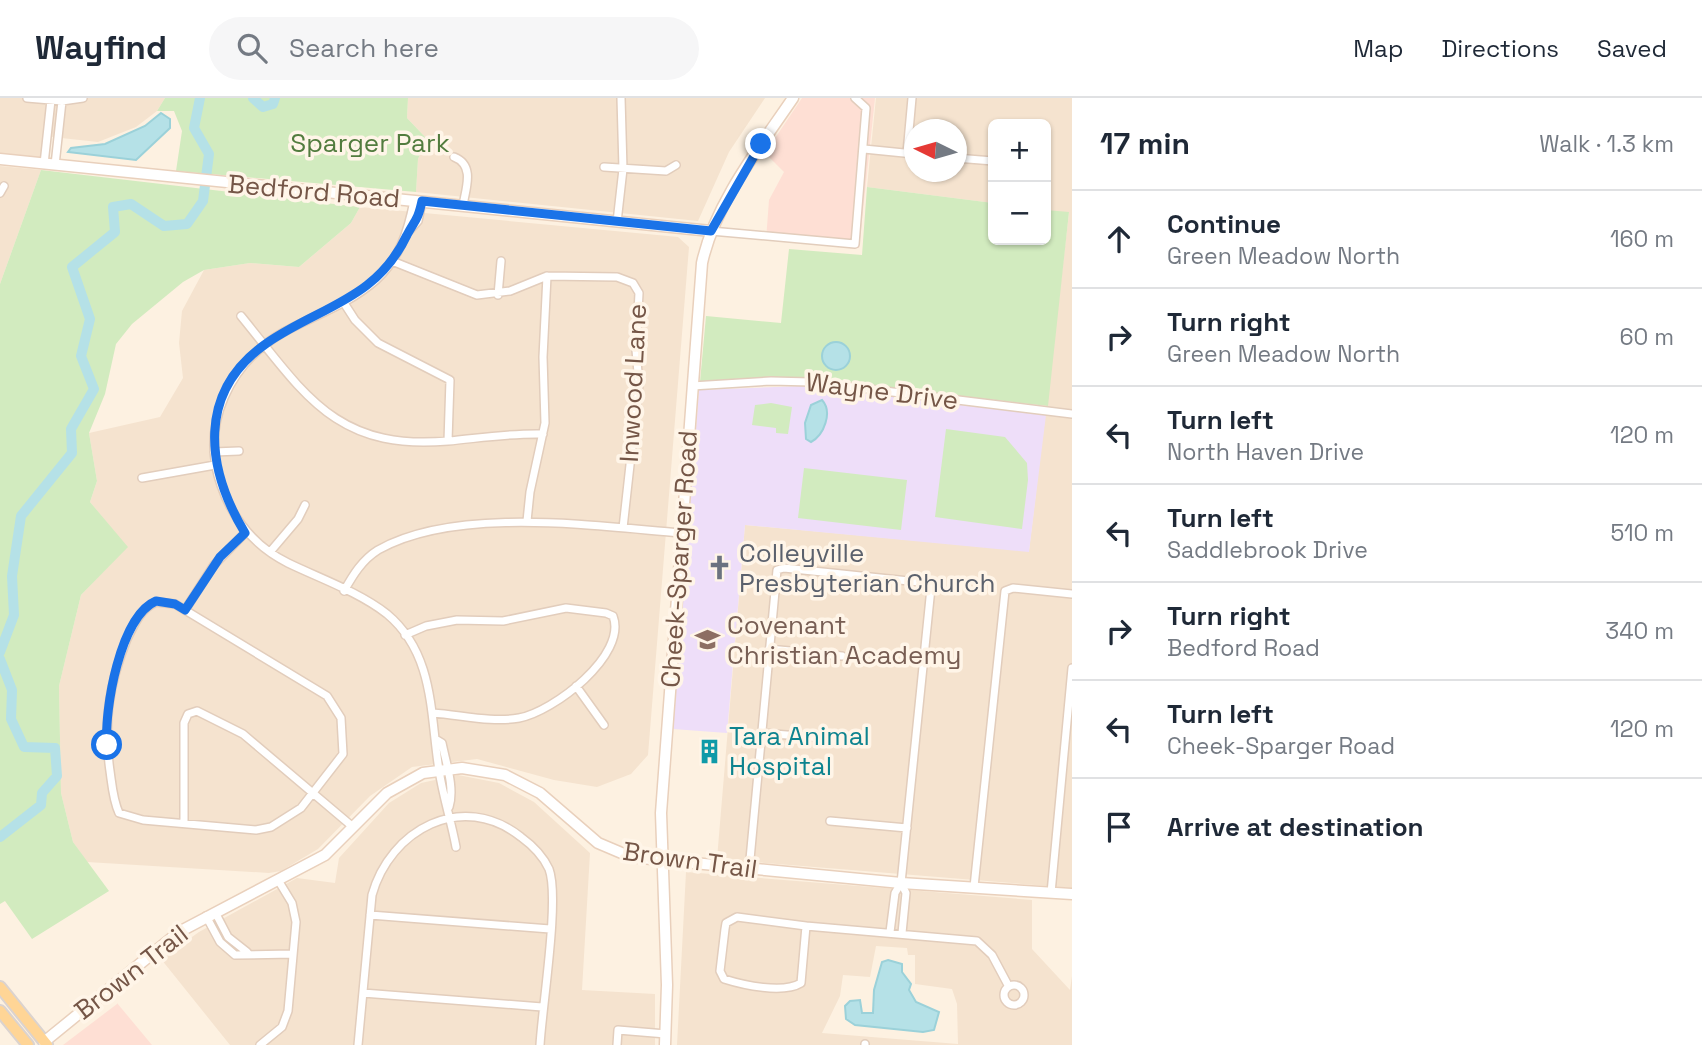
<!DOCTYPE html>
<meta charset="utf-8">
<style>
body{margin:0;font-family:"Space Grotesk",sans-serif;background:#f6f6f7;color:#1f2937}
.controls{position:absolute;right:21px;top:21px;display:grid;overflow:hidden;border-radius:10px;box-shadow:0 2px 5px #0004}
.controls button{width:63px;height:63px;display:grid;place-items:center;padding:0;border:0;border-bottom:2px solid #e0e1e3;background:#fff;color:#1f2937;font:35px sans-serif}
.compass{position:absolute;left:904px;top:21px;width:63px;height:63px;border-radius:50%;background:#fff;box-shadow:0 2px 5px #0004;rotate:275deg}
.stop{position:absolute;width:21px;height:21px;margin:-16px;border:5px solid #1a73e8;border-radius:50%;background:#fff}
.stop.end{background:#1a73e8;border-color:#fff;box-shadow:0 2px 7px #0008}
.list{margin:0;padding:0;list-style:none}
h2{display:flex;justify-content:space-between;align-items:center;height:91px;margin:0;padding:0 28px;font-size:30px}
h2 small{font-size:23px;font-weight:400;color:#747a83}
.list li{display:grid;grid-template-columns:46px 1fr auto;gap:21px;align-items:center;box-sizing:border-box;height:98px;padding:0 28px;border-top:2px solid #e0e1e3}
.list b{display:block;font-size:26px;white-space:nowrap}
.list p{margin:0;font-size:23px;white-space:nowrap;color:#747a83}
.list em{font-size:23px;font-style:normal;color:#747a83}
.icon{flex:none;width:38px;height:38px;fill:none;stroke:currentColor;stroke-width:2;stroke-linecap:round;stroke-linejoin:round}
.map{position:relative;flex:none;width:1072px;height:947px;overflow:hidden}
header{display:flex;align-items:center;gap:42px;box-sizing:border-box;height:98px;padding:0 35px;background:#fff;border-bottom:2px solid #e0e1e3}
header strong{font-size:33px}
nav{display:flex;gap:38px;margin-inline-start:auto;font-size:24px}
.search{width:490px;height:63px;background:#f6f6f7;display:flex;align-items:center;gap:18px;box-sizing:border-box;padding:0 24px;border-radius:38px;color:#747a83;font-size:26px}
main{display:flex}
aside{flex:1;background:#fff}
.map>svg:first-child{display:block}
.residential{fill:#f5e3cf;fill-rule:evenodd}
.commercial{fill:#fedfd4}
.education{fill:#eedef9}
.green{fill:#d2ebbf}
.water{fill:#b5e1e7;stroke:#9bd1d9;stroke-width:2}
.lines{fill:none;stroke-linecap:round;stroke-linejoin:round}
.river{stroke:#b5e1e7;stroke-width:10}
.street-casing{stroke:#e2cdbc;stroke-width:10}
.secondary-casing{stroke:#e9d0bc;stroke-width:13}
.primary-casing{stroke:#dbd3cf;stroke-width:14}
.street{stroke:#fff;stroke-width:7}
.secondary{stroke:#fff;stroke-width:10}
.primary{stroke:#ffd596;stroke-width:10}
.route{stroke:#1a73e8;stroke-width:9}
.labels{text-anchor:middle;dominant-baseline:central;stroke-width:7;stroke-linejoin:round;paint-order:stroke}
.park-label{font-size:26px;fill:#527c3e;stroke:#fff5e8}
.street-label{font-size:26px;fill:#755647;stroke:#fff5e8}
.worship-label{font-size:26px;fill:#5b616d;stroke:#fff5e8;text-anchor:start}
.education-label{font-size:26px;fill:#785e54;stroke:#fff5e8;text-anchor:start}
.culture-label{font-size:26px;fill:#0d838f;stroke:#fff5e8;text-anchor:start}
</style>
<header>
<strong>Wayfind</strong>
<div class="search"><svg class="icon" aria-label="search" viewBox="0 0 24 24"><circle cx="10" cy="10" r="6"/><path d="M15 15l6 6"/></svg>Search here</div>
<nav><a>Map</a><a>Directions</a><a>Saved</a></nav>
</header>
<main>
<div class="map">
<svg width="1072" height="947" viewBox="0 0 1072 947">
<rect width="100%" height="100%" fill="#fdf1e1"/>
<!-- residential -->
<path class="residential" d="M 0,0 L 165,0 L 157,13 L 136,29 L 98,44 L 43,38 L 41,61 L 0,57 Z
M 408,0 L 765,0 L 729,54 L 698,123 L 416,94 L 418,61 L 427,41 L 407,20 Z
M 876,0 L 1072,0 L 1072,790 L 717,761 L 745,427 L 1029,453 L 1069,115 L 1046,112 L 1046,26 L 993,26 L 993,105 L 867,89 ZM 914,32 L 956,32 L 956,74 L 914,74 Z
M 0,68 L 41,72 L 0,186 Z
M 360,109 L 668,138 L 678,139 L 689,149 L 648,657 L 631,676 L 597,689 L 554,682 L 477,661 L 412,669 L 370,698 L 318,751 L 281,773 L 269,775 L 87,764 L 73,744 L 61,695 L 59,588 L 81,497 L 127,449 L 90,404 L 97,383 L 89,335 L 160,319 L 183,280 L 179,245 L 182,213 L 204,172 L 250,165 L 299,169 L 351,125 Z
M 458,677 L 499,685 L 534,704 L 590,755 L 582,892 L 655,896 L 655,947 L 230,947 L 161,861 L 199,834 L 297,780 L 335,785 L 339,760 L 389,705 L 421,685 Z
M 686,774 L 1032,802 L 1032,851 L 1070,892 L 1072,878 L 1072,947 L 677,947 ZM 876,848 L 907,850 L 908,857 L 915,857 L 915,886 L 952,891 L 957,906 L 958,946 L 822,935 L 840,898 L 843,877 L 870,879 Z"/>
<!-- commercial -->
<path class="commercial" d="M 802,0 L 875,0 L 859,150 L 766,142 L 769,102 L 784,74 L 765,55 Z
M 117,905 L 152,947 L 63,947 L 117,906 Z"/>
<!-- education -->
<path class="education" d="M 801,288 L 1046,317 L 1029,454 L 745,427 L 727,635 L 673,631 L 699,292 Z"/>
<!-- green -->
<path class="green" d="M 165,0 L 408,0 L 407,20 L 427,41 L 418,61 L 416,94 L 176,73 L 182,33 L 174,13 L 157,13 Z
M 41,72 L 360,109 L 351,125 L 299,169 L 250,165 L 204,172 L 183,184 L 132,226 L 116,246 L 105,296 L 89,335 L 97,383 L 90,404 L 128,449 L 81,497 L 59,588 L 61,695 L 73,744 L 109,793 L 32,841 L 5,803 L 0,806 L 0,186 Z
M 867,89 L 993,105 L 993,142 L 1046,142 L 1046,112 L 1069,114 L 1048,308 L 791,279 L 700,284 L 706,218 L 781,225 L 789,151 L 862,157 Z
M 771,305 L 792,309 L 788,336 L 776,335 L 776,330 L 752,327 L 755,307 Z
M 946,331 L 1005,339 L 1027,365 L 1028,382 L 1022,431 L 935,419 Z
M 804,370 L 907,382 L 901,432 L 798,420 Z"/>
<!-- water -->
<path class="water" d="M 161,15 L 170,21 L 170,30 L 136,62 L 68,54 L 71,50 L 105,46 L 145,28 Z
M822 258a14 14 0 1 1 28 0a14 14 0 1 1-28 0Z
M 822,302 C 833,314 824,337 811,344 L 806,341 L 805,325 L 811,307 Z
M 888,862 L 902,866 L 902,874 L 911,886 L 909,892 L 916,904 L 939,914 L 934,932 L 923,934 L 855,927 L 846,921 L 845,908 L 850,903 L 860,902 L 862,915 L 873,915 L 874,892 L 882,864 Z"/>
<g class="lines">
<!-- river -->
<path class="river" d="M 253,0 L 263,9 L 273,6 L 275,0
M 0,554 L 14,517 L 12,478 L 21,418 L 72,355 L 71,331 L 94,291 L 81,258 L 90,221 L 72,169 L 115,134 L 113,109 L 131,106 L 164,128 L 187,126 L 203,103 L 209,56 L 194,30 L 200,0
M 0,561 L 12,592 L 11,621 L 24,649 L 55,650 L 57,678 L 42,695 L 41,707 L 0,739"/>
<defs>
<path id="street" d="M 27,0 L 62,3 L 83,0
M 864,51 L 914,56
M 907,55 L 912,0
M 454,59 C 475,67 466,90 463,107
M 956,60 L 993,63
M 44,66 L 51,2
M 55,67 L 62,3
M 604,69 L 666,73 L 676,67
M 0,95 L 4,88
M 414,103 C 408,133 400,160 376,182 C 349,206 315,217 284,234 C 229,265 200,327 221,387 C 233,422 254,448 288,465 C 319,480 359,494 387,516 C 435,556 430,617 439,672 C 443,699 451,722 456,749
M 617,124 L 623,71 L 621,0
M 410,132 L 418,123 L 422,103
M 711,133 L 855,146 L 866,10 L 855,0
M 392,163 L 477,197 L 510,193 L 547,178 L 617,179 L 633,185 L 639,195 L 636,252 L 639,286 L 623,430
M 498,197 L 501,163
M 344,205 L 355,222 L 378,245 L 450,282 L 448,343
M 241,218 C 304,295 335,353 448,343 C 480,340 510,335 543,336
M 692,288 L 771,283 L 811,284 L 1072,316
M 214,354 L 239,353
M 142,380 L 215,367
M 527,423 L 530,394 L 545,325 L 543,259 L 547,178
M 270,454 L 298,421 L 305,407
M 344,493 C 353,477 362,462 378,452 C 456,408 594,428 681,435
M 156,504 L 175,506 L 327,598 L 341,620 L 343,656 L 301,710 L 271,729 L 256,732 L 143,722 L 119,715 C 113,702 112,687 110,673 C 103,625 109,586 127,541 C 134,527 141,510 156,504 Z
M 185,512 L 214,467 L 245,435
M 405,537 L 426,528 L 457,522 L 503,523 L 566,510 L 606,515 L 613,518 C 628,557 553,614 519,620 C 492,625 461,617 433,615
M 769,551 L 842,558
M 576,588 L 604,627
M 762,635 L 836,641
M 437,642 L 442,645 C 446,665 455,690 449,709
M 830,723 L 907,730
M 184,725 L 184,625 L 188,616 L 197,613 L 243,636 L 353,729
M 749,772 L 777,472 L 784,470 L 928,485 L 931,490 L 901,785 L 895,795 L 890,834
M 901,785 L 906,795 L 902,835
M 974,789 L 1005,493 L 1013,490 L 1072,496
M 1051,795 L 1072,570
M 215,814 L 228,839 L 247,854
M 370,817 L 550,831
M 206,818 L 220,844 L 235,857 L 293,856
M 737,819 L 806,828 L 801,885 C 783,896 743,887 724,881 L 720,873 L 725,831 L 726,825 Z
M 806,828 L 977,843 L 992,857 L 1008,887
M1004 897a10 10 0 1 1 20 0a10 10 0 1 1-20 0Z
M 363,895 L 542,909
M 260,947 L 282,929 L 288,913 L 296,824 L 292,805 L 278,782
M 358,947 L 372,797 C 390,732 462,692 521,739 C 532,747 543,758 549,771 C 560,800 542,910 540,947
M 617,947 L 618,932 L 666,936
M 865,947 L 865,946"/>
<path id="secondary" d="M 0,61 L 711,133
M 44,944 L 179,834 L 325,757 L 387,695 L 423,675 L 462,670 L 505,677 L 540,695 L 598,745 L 631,759 L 901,785 L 1072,796
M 665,947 L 667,887 L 661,715 L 702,165 C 715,105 759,50 793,0"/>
<path id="primary" d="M 0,889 L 47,947
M 0,913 L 28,947"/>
</defs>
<!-- street casing -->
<use href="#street" class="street-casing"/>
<!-- secondary casing -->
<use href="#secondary" class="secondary-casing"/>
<!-- primary casing -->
<use href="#primary" class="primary-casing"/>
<!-- street -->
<use href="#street" class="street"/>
<!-- secondary -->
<use href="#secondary" class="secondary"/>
<!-- primary -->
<use href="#primary" class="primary"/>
</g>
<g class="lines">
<!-- route -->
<path class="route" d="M 107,647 C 104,612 120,518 156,503 L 175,506 L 185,512 L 220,459 L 245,435 C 206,370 196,294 267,245 C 321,208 376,202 407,137 C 415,122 418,122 422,103 L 711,133 L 761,46"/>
</g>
<!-- icons -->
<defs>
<symbol id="church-bare" viewBox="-9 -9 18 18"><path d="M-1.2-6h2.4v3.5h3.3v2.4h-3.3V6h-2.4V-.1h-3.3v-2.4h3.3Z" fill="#6b7280" stroke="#fff5e8" stroke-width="2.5" paint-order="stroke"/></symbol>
<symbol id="school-bare" viewBox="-9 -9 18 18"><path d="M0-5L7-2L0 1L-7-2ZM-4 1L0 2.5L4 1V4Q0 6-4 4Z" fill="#8d6e63" stroke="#fff5e8" stroke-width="2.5" paint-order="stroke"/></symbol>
<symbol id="building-bare" viewBox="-9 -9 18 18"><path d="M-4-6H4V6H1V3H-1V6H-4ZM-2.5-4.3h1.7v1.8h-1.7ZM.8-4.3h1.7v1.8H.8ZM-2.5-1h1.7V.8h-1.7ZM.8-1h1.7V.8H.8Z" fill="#0f9aa8" stroke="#fff5e8" stroke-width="2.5" paint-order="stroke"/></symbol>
</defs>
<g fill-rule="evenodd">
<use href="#church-bare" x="702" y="452" width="35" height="35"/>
<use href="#school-bare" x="690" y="524" width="35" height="35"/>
<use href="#building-bare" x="692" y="636" width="35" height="35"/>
</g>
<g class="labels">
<!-- park labels -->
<g class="park-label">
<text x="370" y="45">Sparger Park</text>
</g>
<!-- street labels -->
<g class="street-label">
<text transform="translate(314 93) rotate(5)">Bedford Road</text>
<text transform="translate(633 285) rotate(-87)">Inwood Lane</text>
<text transform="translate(882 293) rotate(7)">Wayne Drive</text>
<text transform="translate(679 461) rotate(-86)">Cheek-Sparger Road</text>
<text transform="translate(690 762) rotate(8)">Brown Trail</text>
<text transform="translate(131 874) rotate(-38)">Brown Trail</text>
</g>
<!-- worship labels -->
<g class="worship-label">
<text x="739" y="455">Colleyville<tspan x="739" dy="30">Presbyterian Church</tspan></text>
</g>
<!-- education labels -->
<g class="education-label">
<text x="727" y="527">Covenant<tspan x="727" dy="30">Christian Academy</tspan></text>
</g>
<!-- culture labels -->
<g class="culture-label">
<text x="729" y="638">Tara Animal<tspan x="729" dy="30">Hospital</tspan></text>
</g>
</g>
</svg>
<div class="controls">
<button>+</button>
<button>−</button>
</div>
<svg class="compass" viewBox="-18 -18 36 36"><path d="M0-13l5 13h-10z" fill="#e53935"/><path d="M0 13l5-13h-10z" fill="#747a83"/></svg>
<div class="stop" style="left:107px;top:647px"></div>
<div class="stop end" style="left:761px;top:46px"></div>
</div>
<aside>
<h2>17 min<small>Walk · 1.3 km</small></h2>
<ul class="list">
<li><svg class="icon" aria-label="ahead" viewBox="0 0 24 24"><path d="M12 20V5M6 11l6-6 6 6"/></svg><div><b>Continue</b><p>Green Meadow North</p></div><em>160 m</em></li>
<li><svg class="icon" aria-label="right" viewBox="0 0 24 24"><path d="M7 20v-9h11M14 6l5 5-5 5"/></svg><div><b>Turn right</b><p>Green Meadow North</p></div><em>60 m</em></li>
<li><svg class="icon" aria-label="left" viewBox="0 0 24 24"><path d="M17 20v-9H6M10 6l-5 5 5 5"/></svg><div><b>Turn left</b><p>North Haven Drive</p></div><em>120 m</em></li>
<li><svg class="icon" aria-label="left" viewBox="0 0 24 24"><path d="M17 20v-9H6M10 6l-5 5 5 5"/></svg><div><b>Turn left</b><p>Saddlebrook Drive</p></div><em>510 m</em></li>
<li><svg class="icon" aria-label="right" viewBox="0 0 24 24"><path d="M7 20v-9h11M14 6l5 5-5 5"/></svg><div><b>Turn right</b><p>Bedford Road</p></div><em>340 m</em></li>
<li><svg class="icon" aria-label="left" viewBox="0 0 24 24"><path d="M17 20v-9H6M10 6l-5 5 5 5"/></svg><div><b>Turn left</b><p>Cheek-Sparger Road</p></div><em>120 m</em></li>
<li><svg class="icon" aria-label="arrive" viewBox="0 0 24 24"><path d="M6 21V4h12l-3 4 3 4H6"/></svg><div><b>Arrive at destination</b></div></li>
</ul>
</aside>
</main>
